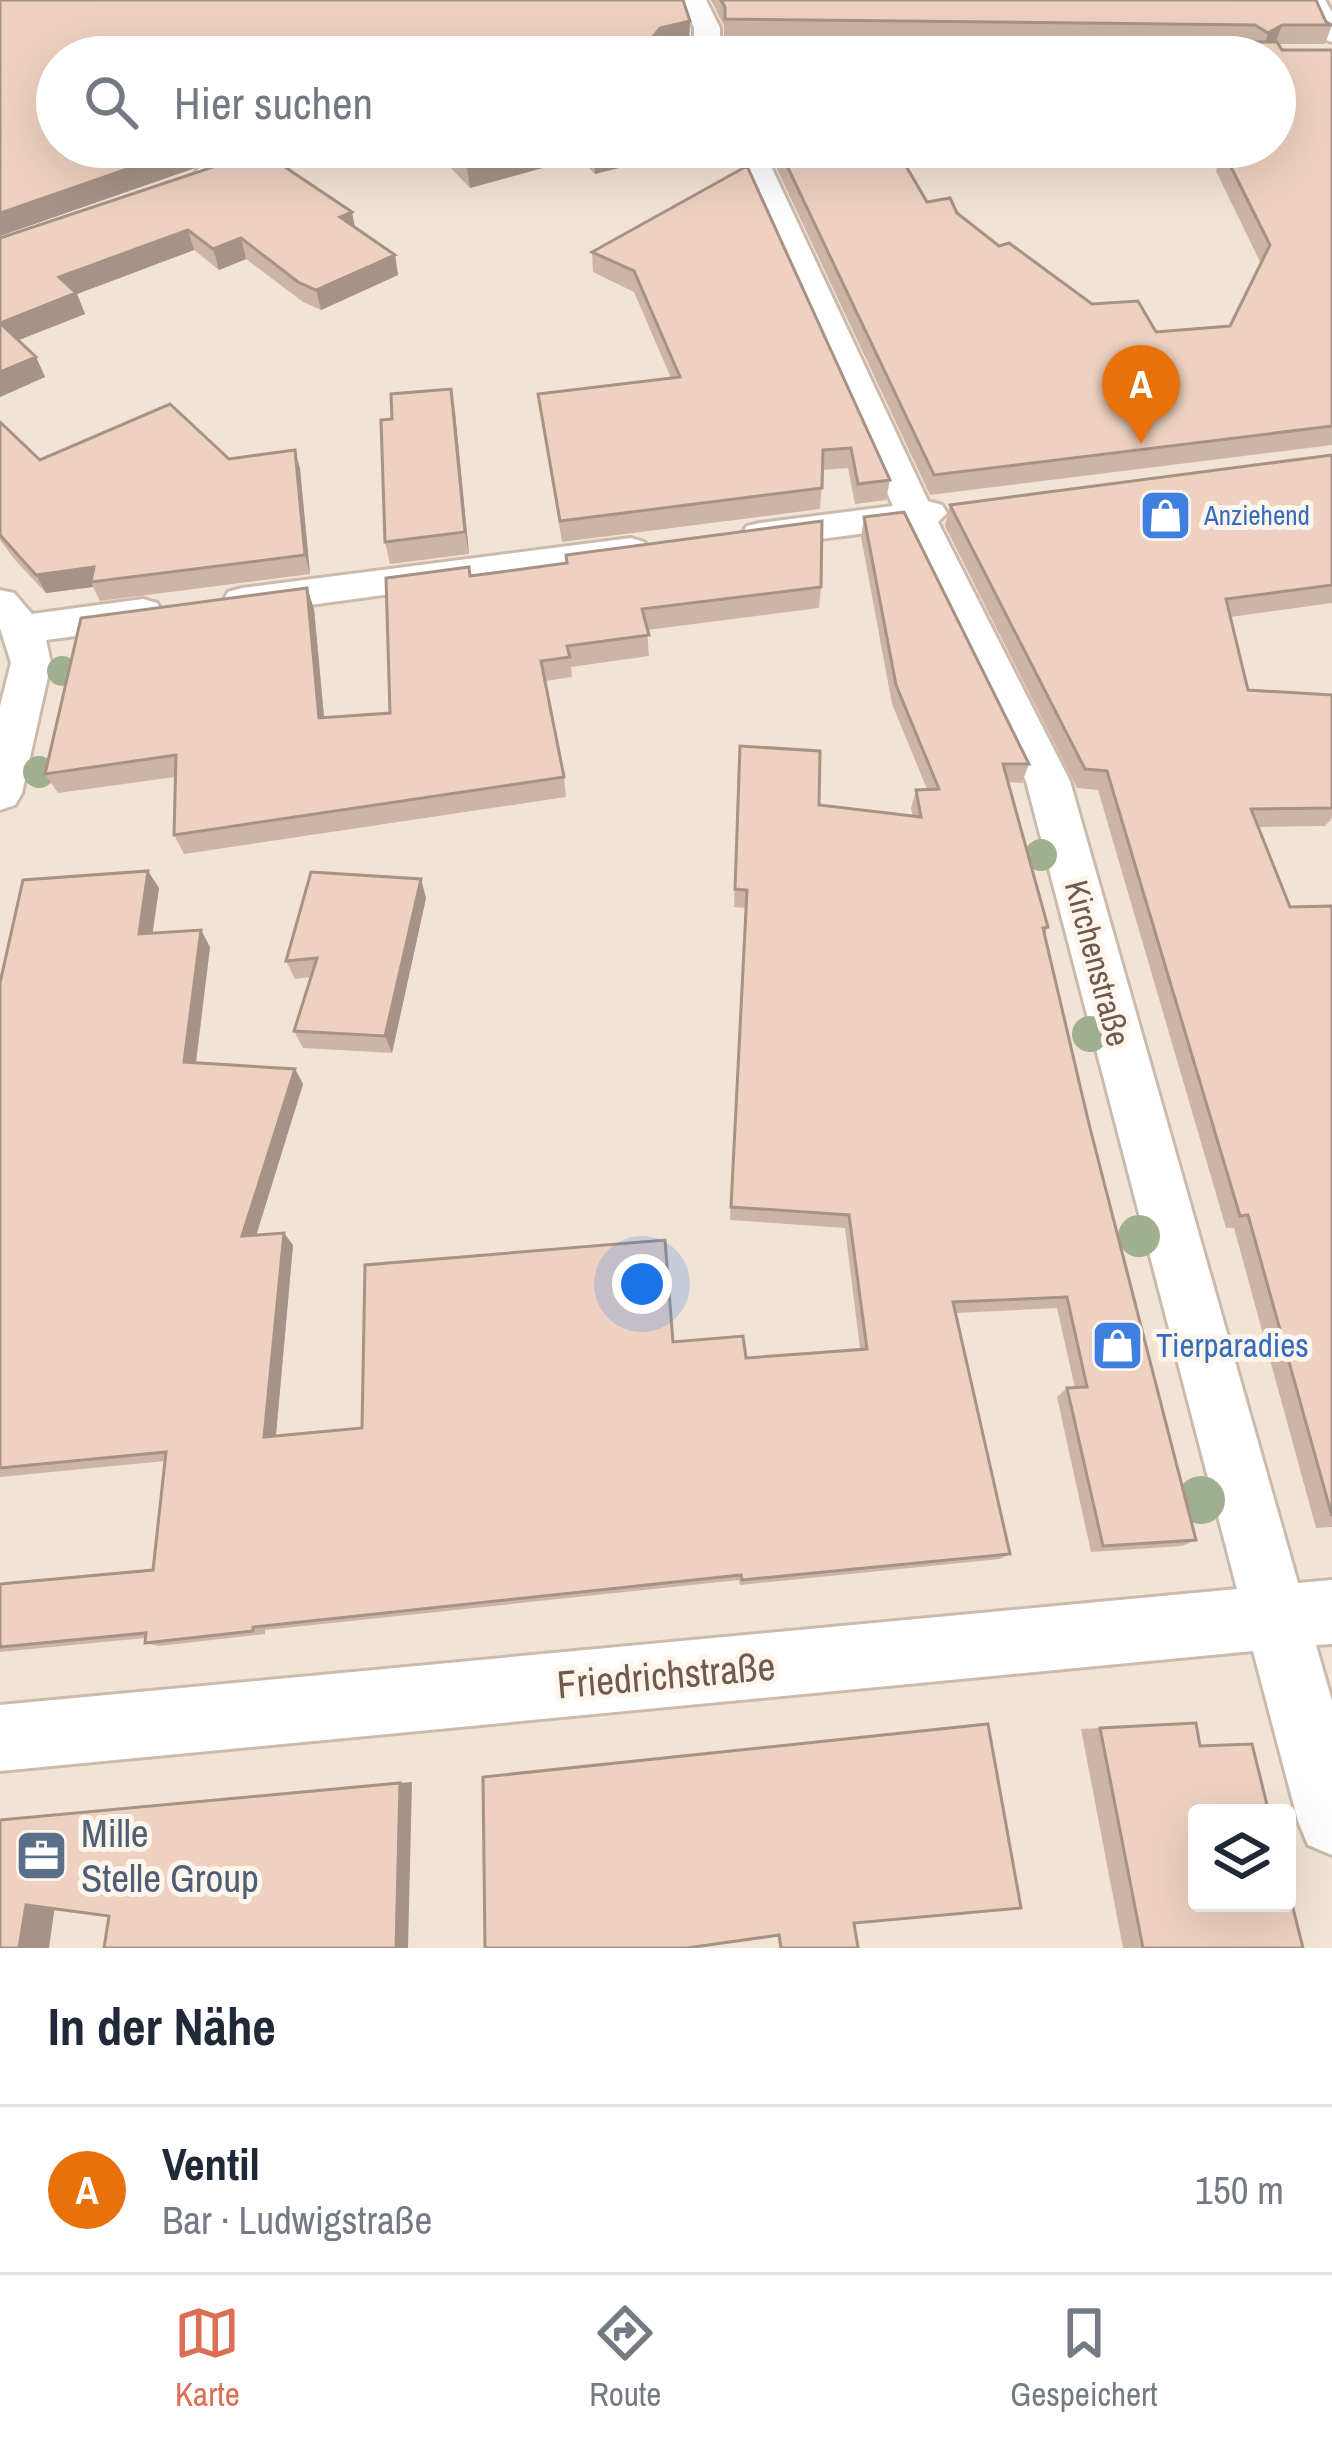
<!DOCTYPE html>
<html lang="de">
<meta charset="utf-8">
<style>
body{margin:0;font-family:"Archivo Narrow",sans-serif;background:#f6f6f7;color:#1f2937}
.controls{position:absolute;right:36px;bottom:36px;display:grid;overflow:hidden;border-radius:12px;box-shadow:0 12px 48px #0002}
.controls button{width:108px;height:108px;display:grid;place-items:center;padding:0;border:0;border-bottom:3px solid #e0e1e3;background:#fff;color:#1f2937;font:60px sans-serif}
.you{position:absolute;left:642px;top:1284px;width:42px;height:42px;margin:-30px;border:9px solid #fff;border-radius:50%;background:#1a73e8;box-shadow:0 0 0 18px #1a73e833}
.badge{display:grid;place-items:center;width:78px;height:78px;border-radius:50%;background:#dc6e55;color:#fff;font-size:39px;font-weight:700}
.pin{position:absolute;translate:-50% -99px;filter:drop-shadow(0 3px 6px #0008)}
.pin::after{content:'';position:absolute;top:63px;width:42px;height:36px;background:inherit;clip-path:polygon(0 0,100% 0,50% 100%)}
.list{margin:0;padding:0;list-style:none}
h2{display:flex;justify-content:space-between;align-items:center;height:156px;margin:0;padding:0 48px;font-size:51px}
h2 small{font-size:39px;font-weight:400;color:#747a83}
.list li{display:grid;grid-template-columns:78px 1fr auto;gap:36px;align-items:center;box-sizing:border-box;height:168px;padding:0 48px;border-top:3px solid #e0e1e3}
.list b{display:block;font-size:45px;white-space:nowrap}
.list p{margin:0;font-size:39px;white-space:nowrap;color:#747a83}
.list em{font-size:39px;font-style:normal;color:#747a83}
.icon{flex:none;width:66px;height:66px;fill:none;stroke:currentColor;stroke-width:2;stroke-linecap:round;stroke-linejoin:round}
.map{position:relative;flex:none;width:1332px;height:1948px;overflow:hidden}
.search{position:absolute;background:#fff;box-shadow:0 12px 48px #0002;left:36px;right:36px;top:36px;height:132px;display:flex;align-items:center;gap:30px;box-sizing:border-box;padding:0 42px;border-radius:66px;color:#747a83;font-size:45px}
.sheet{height:324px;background:#fff}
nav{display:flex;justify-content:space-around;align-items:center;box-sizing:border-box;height:168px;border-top:3px solid #e0e1e3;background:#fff;font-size:33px;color:#747a83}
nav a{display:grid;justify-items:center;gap:6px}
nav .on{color:#dc6e55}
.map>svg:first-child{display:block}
.residential{fill:#f2e4d5;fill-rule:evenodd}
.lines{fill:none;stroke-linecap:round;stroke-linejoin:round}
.minor-casing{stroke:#ccbaad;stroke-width:6}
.minor{fill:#fff;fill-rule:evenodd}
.tree{fill:#a0af8e}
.wall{fill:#cdb4a5}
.shaded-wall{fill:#a79286}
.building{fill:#eed1c0;stroke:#a79286;stroke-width:3}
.labels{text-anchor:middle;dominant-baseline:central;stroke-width:10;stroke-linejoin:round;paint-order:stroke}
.far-shop-label{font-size:27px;fill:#366cbe;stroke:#fef6ed;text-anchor:start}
.street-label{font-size:33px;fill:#72594d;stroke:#fef6ed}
.shop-label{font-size:33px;fill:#366cbe;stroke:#fef6ed;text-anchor:start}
.near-street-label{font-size:39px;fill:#72594d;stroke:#fef6ed}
.near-service-label{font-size:39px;fill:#4e5e75;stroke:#fef6ed;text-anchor:start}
</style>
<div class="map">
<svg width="1332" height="1948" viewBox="0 0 1332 1948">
<rect width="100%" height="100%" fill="#fbf2e7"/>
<!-- residential -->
<path class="residential" d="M 0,0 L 1332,0 L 1332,1948 L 0,1948 ZM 57,57 L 1275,57 L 1275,147 L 57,147 ZM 1197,1813 L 1287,1813 L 1287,1903 L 1197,1903 Z"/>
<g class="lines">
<defs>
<path id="minor" d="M 682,0 L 706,0 L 720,28 L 720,57 L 694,57 L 694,28 Z
M 1301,0 L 1325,0 L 1332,12 L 1332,42 L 1323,39 Z
M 267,147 L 310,147 L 306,153 L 208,184 L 194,175 L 198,169 Z
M 734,147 L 762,147 L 928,501 L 942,505 L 947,513 L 938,522 L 1070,781 L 1298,1583 L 1332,1580 L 1332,1644 L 1316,1645 L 1332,1701 L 1332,1855 L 1308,1845 L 1298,1821 L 1253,1651 L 0,1771 L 0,1705 L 1237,1589 L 1026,781 L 904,528 L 760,547 L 747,544 L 741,535 L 747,526 L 760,523 L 893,506 Z
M 631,538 L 644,542 L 650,551 L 644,560 L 242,614 L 228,610 L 223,601 L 228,592 L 242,588 Z
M 0,590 L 14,593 L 32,614 L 143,599 L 157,603 L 163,613 L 157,623 L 143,627 L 46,640 L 51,663 L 22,793 L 15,805 L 0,810 L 0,706 L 11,663 L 0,628 Z"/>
</defs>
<!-- minor casing -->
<use href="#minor" class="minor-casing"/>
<!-- minor -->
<use href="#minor" class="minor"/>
</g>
<!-- trees -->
<g class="tree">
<circle cx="62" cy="671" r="15"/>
<circle cx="39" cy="772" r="16"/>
<circle cx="1041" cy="855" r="16"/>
<circle cx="1090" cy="1034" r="18"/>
<circle cx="1139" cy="1236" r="21"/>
<circle cx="1201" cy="1500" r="24"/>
</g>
<!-- wall -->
<path class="wall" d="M 0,0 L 683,0 L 690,21 L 689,40 L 683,42 L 1018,42 L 724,39 L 724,26 L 711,0 L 1316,0 L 1326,22 L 1332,25 L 1325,44 L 1279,44 L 1282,50 L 1332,50 L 1332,445 L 930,495 L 777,169 L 779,149 L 783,147 L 895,147 L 927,202 L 950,198 L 957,213 L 999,246 L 1009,243 L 1092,304 L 1138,301 L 1156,332 L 1230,326 L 1261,264 L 1216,171 L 1223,151 L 1249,147 L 1275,147 L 1275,57 L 57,57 L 57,147 L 237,147 L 238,153 L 0,236 Z
M 416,147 L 701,147 L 595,174 L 579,158 L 470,188 L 440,157 L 421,152 Z
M 261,151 L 355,228 L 395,255 L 398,275 L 321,310 L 303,302 L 246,259 L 219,270 L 194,250 L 77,294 L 85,314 L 18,340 L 36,357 L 45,377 L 0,397 L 0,238 Z
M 747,166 L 890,480 L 886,500 L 855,504 L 848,468 L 823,470 L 820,509 L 562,542 L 538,394 L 671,378 L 634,292 L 593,272 L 592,252 Z
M 455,412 L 469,554 L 390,564 L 385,542 L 392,419 Z
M 0,422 L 40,460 L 229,459 L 295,450 L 300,469 L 310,574 L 100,601 L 93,587 L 46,593 L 15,560 L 0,540 Z
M 1332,455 L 1332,603 L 1230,617 L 1248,690 L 1332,695 L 1332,818 L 1325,826 L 1258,827 L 1290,907 L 1332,906 L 1332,1527 L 1316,1528 L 1234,1228 L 1226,1228 L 1098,790 L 1077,788 L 945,526 L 950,505 Z
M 864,517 L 1029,764 L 1022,783 L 1008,782 L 1048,927 L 1045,934 L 1089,1124 L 1196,1540 L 1182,1546 L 1091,1552 L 1057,1397 L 1067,1388 L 1075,1388 L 1057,1308 L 955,1313 L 1010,1554 L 1000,1559 L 740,1585 L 739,1580 L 265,1630 L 265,1634 L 159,1646 L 145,1643 L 145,1638 L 0,1652 L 0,1584 L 153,1570 L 165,1461 L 0,1477 L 0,983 L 159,888 L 152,933 L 210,947 L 196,1063 L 295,1069 L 303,1084 L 256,1235 L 293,1245 L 276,1436 L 362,1428 L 673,1342 L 746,1358 L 860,1349 L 845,1228 L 730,1220 L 745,908 L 734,907 L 738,765 L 819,805 L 913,816 L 911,808 L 916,790 L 927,789 L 892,704 L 861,537 Z
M 470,576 L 821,587 L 819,608 L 647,630 L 649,656 L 571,667 L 572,677 L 545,681 L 564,777 L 566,797 L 184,854 L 174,835 L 175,777 L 58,793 L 45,774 L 307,588 L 314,609 L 324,717 L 390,713 Z
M 426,898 L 392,1053 L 303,1048 L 294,1031 L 311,977 L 295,979 L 286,961 Z
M 1196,1723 L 1200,1745 L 1303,1948 L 1123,1948 L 1081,1729 Z"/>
<!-- shaded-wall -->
<path class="shaded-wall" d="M 690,21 L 689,40 L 660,48 L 652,38 L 660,28 Z
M 1282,25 L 1275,44 L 1262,52 L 1268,33 Z
M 191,147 L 237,147 L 238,153 L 0,236 L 0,213 Z
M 543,147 L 579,147 L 579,158 L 470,188 L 467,167 Z
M 621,147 L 701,147 L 595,174 L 594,154 Z
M 352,212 L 356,232 L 340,217 Z
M 188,230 L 194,250 L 77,294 L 85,314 L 9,344 L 0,323 L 59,277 Z
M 241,238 L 246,259 L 219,270 L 213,249 Z
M 395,255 L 398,275 L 321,310 L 316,290 Z
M 36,357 L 45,377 L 0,397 L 0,372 Z
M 451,389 L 455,412 L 469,554 L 465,532 Z
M 295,450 L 300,469 L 310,574 L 305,555 Z
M 94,567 L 91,582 L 93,587 L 46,593 L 36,575 Z
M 307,588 L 314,609 L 326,738 L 319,718 Z
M 148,871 L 159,888 L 150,951 L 139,934 Z
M 421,879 L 426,898 L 392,1053 L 385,1036 Z
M 201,930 L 210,947 L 194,1077 L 184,1062 Z
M 295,1069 L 303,1084 L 252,1249 L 242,1236 Z
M 284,1233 L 293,1245 L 275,1445 L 264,1437 Z
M 412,1782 L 408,1948 L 396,1948 L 400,1783 Z
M 56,1898 L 49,1948 L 19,1948 L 26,1905 Z"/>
<!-- building -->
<path class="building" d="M 0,0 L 683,0 L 690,21 L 660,28 L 652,38 L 657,42 L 1277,42 L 1282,50 L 1332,50 L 1332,426 L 934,475 L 779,149 L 783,147 L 895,147 L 927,202 L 950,198 L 957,213 L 999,246 L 1009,243 L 1092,304 L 1138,301 L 1156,332 L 1230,326 L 1270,245 L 1223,151 L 1249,147 L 1275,147 L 1275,57 L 57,57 L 57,147 L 191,147 L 0,213 Z
M 721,0 L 1316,0 L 1326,22 L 1332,25 L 1282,25 L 1268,33 L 1255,25 L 725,19 L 725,7 Z
M 448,147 L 543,147 L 467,167 Z
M 587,147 L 621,147 L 594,154 Z
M 261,151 L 352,212 L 340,217 L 395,255 L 316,290 L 298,282 L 241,238 L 213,249 L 188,230 L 59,277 L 76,293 L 0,323 L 0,238 Z
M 747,166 L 890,480 L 858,484 L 851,448 L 823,450 L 822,488 L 560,521 L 538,394 L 680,377 L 634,271 L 592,252 Z
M 0,323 L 36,357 L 0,372 Z
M 451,389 L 465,532 L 385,542 L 381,420 L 392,419 L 391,394 Z
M 170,404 L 229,459 L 295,450 L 305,555 L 91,582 L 94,567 L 36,575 L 0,535 L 0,422 L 40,460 Z
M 1332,455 L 1332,585 L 1226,599 L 1248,690 L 1332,695 L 1332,808 L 1251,809 L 1290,907 L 1332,906 L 1332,1516 L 1248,1215 L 1240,1216 L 1107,771 L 1085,769 L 950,505 Z
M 904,512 L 1029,764 L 1003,764 L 1048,927 L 1043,928 L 1089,1124 L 1196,1540 L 1103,1546 L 1067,1388 L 1087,1387 L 1067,1297 L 953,1302 L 1010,1554 L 742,1580 L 741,1575 L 253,1627 L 253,1631 L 145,1643 L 146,1633 L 0,1647 L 0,1584 L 153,1570 L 166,1452 L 0,1468 L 0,983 L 23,880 L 148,871 L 139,934 L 201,930 L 184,1062 L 295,1069 L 242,1236 L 284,1233 L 264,1437 L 362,1428 L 365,1265 L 665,1240 L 673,1342 L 743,1336 L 746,1358 L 867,1349 L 849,1215 L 731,1207 L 747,890 L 735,889 L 740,746 L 820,751 L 819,805 L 921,817 L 916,790 L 939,789 L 896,685 L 864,517 Z
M 822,521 L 821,587 L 642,609 L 649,635 L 567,646 L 570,657 L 541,661 L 564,777 L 174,835 L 176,755 L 45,774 L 81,618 L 307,588 L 319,718 L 390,713 L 386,578 L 469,567 L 470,576 L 567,563 L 566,555 Z
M 311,872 L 421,879 L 385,1036 L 294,1031 L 317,958 L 286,961 Z
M 1196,1723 L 1200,1746 L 1252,1744 L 1269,1813 L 1197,1813 L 1197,1903 L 1287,1903 L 1287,1884 L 1303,1948 L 1143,1948 L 1100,1728 Z
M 988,1724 L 1021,1908 L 854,1923 L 858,1948 L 781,1948 L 779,1935 L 687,1948 L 485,1948 L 483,1777 Z
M 400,1783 L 396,1948 L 104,1948 L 109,1916 L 26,1905 L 19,1948 L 0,1948 L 0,1820 Z"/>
<!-- icons -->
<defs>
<symbol id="shop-square" viewBox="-11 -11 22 22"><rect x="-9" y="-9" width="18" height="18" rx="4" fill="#3f7fe0" stroke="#fef6ed"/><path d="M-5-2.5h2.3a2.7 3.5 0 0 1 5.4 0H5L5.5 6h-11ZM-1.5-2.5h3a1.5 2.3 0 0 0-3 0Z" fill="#fff"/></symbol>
<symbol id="office-square" viewBox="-11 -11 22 22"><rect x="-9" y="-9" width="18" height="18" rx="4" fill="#5c6f8a" stroke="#fef6ed"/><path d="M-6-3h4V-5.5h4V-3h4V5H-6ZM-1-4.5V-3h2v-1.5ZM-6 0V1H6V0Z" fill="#fff"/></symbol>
</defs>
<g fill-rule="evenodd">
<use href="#shop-square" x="1136" y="486" width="59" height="59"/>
<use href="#shop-square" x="1088" y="1316" width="59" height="59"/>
<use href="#office-square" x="12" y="1826" width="59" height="59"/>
</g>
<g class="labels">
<!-- far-shop labels -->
<g class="far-shop-label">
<text x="1204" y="515">Anziehend</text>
</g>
<!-- street labels -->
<g class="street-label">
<text transform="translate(1098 963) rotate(75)">Kirchenstraße</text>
</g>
<!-- shop labels -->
<g class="shop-label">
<text x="1156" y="1345">Tierparadies</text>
</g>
<!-- near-street labels -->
<g class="near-street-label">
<text transform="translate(666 1675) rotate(-5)">Friedrichstraße</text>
</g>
<!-- near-service labels -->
<g class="near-service-label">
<text x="81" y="1833">Mille<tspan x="81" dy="45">Stelle Group</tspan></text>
</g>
</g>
</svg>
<div class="controls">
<button><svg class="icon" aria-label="layers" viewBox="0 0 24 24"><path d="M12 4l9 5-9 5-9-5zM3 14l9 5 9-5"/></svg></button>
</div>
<div class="you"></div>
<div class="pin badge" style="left:1141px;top:444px;background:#e8710a">A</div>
<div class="search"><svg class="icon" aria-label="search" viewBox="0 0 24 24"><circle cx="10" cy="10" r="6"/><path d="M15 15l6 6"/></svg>Hier suchen</div>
</div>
<section class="sheet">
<h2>In der Nähe<small></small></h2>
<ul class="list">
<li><span class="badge" style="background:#e8710a">A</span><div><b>Ventil</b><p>Bar · Ludwigstraße</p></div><em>150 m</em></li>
</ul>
</section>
<nav>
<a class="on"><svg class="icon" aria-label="map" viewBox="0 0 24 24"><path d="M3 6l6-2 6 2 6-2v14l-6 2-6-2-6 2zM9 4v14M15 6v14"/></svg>Karte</a>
<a><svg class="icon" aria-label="directions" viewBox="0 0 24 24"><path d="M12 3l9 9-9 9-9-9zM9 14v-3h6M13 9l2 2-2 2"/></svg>Route</a>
<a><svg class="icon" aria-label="saved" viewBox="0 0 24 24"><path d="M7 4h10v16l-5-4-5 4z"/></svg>Gespeichert</a>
</nav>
